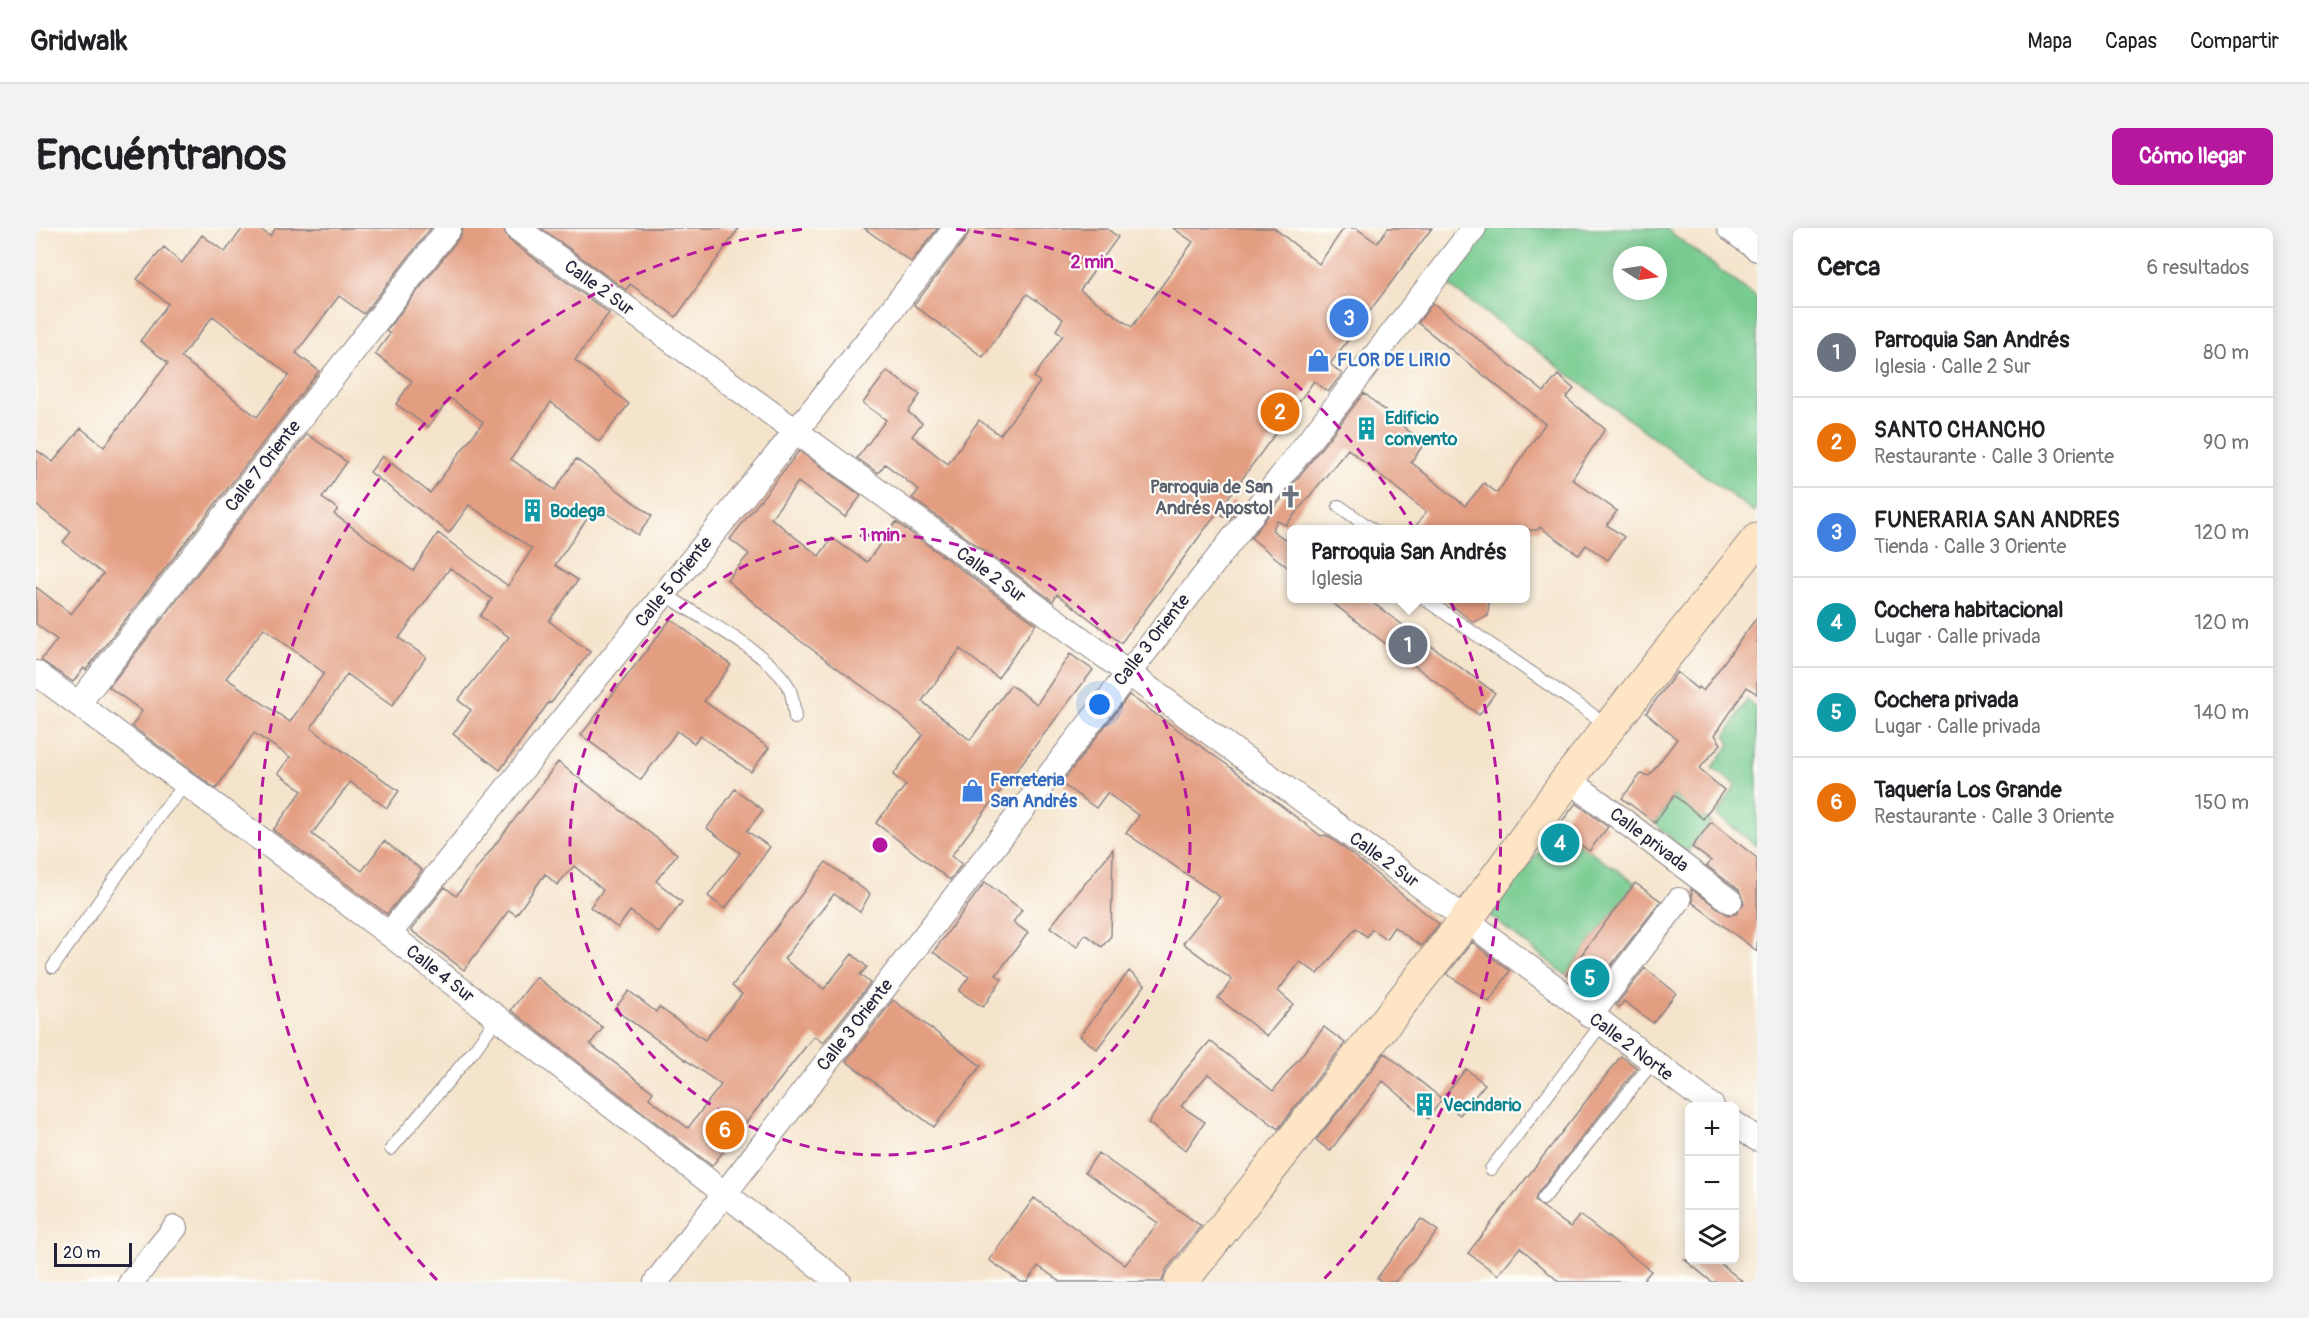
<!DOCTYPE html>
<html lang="es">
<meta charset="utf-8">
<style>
body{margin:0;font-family:Pangolin,sans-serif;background:#f2f2f2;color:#202124}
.controls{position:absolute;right:18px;bottom:18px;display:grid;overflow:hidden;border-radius:9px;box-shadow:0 3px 15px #0003}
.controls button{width:54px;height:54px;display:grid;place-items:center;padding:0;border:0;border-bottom:2px solid #e0e0e0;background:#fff;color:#202124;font:30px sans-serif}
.compass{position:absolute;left:1577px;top:18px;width:54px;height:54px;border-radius:50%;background:#fff;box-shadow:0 3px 15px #0003;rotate:102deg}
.scale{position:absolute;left:18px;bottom:15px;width:78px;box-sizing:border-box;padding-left:6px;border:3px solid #22223b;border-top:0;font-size:16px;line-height:21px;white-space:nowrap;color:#22223b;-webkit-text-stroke:4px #fdfcf7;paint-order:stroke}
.you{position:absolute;left:1064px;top:477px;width:21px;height:21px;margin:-15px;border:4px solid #fff;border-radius:50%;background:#1a73e8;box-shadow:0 0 0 9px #1a73e833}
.badge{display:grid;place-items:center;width:39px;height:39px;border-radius:50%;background:#b5179e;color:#fff;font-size:20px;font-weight:700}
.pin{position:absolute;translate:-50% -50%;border:3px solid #fff;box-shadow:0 2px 6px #0006}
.popup{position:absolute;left:1251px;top:297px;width:243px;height:78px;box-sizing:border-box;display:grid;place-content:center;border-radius:9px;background:#fff;filter:drop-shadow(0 2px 4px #0005);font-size:20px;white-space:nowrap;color:#757577}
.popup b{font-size:22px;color:#202124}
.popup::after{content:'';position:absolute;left:50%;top:100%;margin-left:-12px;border:12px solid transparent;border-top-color:#fff}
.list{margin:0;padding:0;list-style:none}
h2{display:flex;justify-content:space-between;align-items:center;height:78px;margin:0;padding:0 24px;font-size:26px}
h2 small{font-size:20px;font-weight:400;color:#757577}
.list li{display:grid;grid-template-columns:39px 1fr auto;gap:18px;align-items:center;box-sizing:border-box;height:90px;padding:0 24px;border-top:2px solid #e0e0e0}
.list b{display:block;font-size:22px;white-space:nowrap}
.list p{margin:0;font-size:20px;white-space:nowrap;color:#757577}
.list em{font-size:20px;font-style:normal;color:#757577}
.icon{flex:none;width:33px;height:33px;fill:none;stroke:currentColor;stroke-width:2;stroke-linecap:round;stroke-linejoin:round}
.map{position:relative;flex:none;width:1721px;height:1054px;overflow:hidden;border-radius:9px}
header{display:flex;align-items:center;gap:36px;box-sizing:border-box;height:84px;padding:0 30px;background:#fff;border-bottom:2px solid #e0e0e0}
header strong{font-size:28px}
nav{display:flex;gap:33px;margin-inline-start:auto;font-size:21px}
.intro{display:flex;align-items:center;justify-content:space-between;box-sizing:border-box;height:144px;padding:0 36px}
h1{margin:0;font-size:42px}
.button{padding:15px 27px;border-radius:9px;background:#b5179e;color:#fff;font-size:21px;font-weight:700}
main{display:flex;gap:36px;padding:0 36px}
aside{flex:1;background:#fff;border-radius:9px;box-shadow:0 3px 15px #0003}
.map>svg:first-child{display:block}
.green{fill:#77cb8f;stroke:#4c7665;stroke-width:1.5;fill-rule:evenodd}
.building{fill:#e39d81;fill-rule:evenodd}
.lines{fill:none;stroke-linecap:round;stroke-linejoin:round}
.service-casing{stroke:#8c8384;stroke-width:14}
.minor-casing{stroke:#8c8384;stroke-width:26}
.secondary-casing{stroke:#8c8384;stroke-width:35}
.service{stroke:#fff;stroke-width:12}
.minor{stroke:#fff;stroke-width:24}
.secondary{stroke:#fde5c5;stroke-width:33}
.ring{fill:none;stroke:#b5179e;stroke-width:3;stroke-dasharray:10 8}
.labels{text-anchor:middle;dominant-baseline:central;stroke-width:4.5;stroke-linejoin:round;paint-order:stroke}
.street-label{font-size:18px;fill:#22223b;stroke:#fdfcf7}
.shop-label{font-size:18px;font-weight:bold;fill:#366cbe;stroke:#fdfcf7;text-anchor:start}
.culture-label{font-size:18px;font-weight:bold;fill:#0d838f;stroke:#fdfcf7;text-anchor:start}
.worship-label{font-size:18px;font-weight:bold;fill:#5b616d;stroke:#fdfcf7;text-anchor:end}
.centre{fill:#b5179e;stroke:#fdfcf7;stroke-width:3}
.ring-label{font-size:18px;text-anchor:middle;font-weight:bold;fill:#b5179e;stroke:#fdfcf7;stroke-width:4.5;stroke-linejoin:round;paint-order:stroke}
</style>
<header>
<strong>Gridwalk</strong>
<nav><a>Mapa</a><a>Capas</a><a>Compartir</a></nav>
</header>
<div class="intro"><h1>Encuéntranos</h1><a class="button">Cómo llegar</a></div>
<main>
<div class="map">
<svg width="1721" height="1054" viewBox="0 0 1721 1054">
<rect width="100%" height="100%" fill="#fdfcf7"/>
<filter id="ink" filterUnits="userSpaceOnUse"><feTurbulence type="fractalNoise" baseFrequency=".0167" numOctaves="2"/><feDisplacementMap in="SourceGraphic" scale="12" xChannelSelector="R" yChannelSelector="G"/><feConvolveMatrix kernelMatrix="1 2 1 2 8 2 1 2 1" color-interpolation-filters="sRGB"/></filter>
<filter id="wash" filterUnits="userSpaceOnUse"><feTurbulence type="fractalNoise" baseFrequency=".008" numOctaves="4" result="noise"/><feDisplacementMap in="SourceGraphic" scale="24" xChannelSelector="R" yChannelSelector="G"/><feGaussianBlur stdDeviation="1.35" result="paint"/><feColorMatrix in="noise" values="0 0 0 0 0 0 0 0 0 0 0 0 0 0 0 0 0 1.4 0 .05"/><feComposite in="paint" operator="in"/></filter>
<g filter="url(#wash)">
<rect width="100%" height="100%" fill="#f5e4cc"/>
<!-- green -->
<path class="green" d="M 1448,0 L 1629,0 L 1721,70 L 1721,280 L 1718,284 L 1411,56 ZM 1586,27 L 1622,27 L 1622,63 L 1586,63 Z
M 1711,472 L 1721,480 L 1721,618 L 1681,587 L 1700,557 L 1676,540 L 1694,516 L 1690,508 Z
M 1638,567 L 1675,594 L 1651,625 L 1619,595 Z
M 1540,613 L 1599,655 L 1530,747 L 1453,687 L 1508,617 L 1527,630 Z"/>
<g id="blocks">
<!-- building -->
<path class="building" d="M 207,0 L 222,0 L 234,8 L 240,0 L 395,0 L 328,86 L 303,68 L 260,125 L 283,143 L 50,442 L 48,440 L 37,454 L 5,432 L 21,412 L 0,396 L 0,359 L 35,386 L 67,346 L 27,314 L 35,304 L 0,277 L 0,222 L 17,234 L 45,200 L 68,219 L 132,135 L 104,113 L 132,76 L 101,51 L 128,19 L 146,35 L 166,7 L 189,24 ZM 177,88 L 253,147 L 221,189 L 145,129 Z
M 427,0 L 467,0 L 473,12 L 573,85 L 539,132 L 593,176 L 563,214 L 515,174 L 475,231 L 519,262 L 540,231 L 616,288 L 602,307 L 560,278 L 519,337 L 542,352 L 513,393 L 554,424 L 515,475 L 513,474 L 464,542 L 417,506 L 435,482 L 422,472 L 473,409 L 444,388 L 456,371 L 414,340 L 363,410 L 390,429 L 356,478 L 311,446 L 275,500 L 363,563 L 351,580 L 314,554 L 276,606 L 326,643 L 348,613 L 386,642 L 351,686 L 237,602 L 266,563 L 242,545 L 254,529 L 218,505 L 180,561 L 96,498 L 106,483 L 73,459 L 271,206 L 311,234 L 286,270 L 302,281 L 298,286 L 377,343 L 402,305 L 472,358 L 496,321 L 433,277 L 413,305 L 334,244 L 346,228 L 394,265 L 447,194 L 414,170 L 392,199 L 360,176 L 376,153 L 339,126 L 354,106 L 350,103 L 424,9 ZM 228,400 L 288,445 L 254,494 L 190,450 Z
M 505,0 L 703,0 L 640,89 L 594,56 L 590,62 Z
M 828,0 L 902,0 L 875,34 Z
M 934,0 L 1070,0 L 1082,9 L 1044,62 L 1096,99 L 1157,14 L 1137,0 L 1238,0 L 1283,36 L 1308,0 L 1320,0 L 1341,15 L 1352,0 L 1396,0 L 1294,136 L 1306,146 L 1292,164 L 1278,153 L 1085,415 L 1021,366 L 1017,373 L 876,270 L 883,262 L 849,236 L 842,245 L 821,230 L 850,192 L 827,175 L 851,143 L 884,167 L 872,184 L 886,195 L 876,208 L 912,236 L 943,192 L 964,207 L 1004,154 L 998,149 L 1027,107 L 1020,102 L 1027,91 L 991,66 L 947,129 L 878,77 L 931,9 Z
M 1397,75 L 1508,164 L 1522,147 L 1538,161 L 1530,170 L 1569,201 L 1536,251 L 1581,283 L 1571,297 L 1588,309 L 1572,332 L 1550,317 L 1543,327 L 1504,299 L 1502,302 L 1377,302 L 1390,284 L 1312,221 L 1250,297 L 1241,293 L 1236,302 L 1255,316 L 1255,342 L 1215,310 L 1328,165 L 1388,216 L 1375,234 L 1429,278 L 1448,255 L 1461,265 L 1509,196 L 1382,95 Z
M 763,223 L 825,268 L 809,289 L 762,254 L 735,290 L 783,328 L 796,310 L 831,334 L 860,294 L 1000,396 L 962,450 L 924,421 L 886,473 L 934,512 L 975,457 L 1001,476 L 1034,426 L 1057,442 L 915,628 L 926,636 L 914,652 L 840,595 L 870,557 L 857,547 L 887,507 L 856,480 L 751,403 L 691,352 L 713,326 L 694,311 Z
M 1197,273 L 1204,279 L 1193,292 L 1186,287 Z
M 1290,370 L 1330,370 L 1459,465 L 1443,487 Z
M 1406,370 L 1453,370 L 1452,388 L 1437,394 Z
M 1721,389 L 1721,466 L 1711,459 L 1679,507 L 1685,516 L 1663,541 L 1688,562 L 1667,591 L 1638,567 L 1619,595 L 1586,570 L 1605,546 L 1613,548 L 1641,511 L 1610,485 L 1641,444 L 1661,461 L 1662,459 L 1667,463 Z
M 635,391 L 695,437 L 668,473 L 733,520 L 715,544 L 664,508 L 658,515 L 641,503 L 605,552 L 545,507 Z
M 1093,467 L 1190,536 L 1285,608 L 1290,607 L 1304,617 L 1403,696 L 1385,718 L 1358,699 L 1350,711 L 1336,701 L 1331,709 L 1320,700 L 1282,746 L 1264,734 L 1242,763 L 1257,776 L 1231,808 L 1182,770 L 1196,752 L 1147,715 L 1184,669 L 1090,605 L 1103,588 L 1071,565 L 1060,580 L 1025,555 Z
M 522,534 L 641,626 L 620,653 L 646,674 L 623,705 L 594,683 L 582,700 L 554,679 L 567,662 L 538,638 L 521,657 L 509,646 L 480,687 L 473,682 L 428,742 L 375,702 L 409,659 L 420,668 Z
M 699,561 L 727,582 L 711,603 L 734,619 L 689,681 L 672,668 L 704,625 L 671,600 Z
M 1540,575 L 1572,599 L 1553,623 L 1540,613 L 1527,631 L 1508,617 Z
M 1675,594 L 1721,630 L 1721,723 L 1657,675 L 1655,661 L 1692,687 L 1700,686 L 1708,675 L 1703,662 L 1671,638 L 1675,633 L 1656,619 Z
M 1077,621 L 1075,708 L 1066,719 L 1049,706 L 1041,719 L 1014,699 Z
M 790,634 L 834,666 L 824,684 L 798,666 L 748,731 L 788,761 L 816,726 L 831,739 L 824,747 L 834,755 L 787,815 L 778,808 L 676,938 L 475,782 L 500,749 L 567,800 L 554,816 L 617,864 L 613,870 L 652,900 L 685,857 L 578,781 L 593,763 L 620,784 L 623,779 L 669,812 L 706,766 L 696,758 Z
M 949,654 L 986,682 L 977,694 L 992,705 L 960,747 L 966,751 L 947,779 L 923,763 L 933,749 L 897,724 Z
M 1599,655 L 1625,673 L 1555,763 L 1530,747 Z
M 1436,714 L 1474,743 L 1453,774 L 1411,746 Z
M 1609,740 L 1640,765 L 1617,795 L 1588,773 L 1583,779 L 1580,777 Z
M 1093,743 L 1109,757 L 1061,821 L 1044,808 Z
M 857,772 L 945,838 L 898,899 L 810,833 Z
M 1288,799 L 1309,815 L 1242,901 L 1172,846 L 1145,878 L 1169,894 L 1150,922 L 1112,895 L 1144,848 L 1174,813 L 1237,863 Z
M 1349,825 L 1406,871 L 1392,891 L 1347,853 L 1294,923 L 1280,912 Z
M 1585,828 L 1601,840 L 1501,966 L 1499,973 L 1534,999 L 1544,987 L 1615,1043 L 1606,1054 L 1523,1054 L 1484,1019 L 1462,1047 L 1432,1025 Z
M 1430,841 L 1449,856 L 1424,887 L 1405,872 Z
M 1062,925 L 1165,998 L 1130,1042 L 1126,1054 L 1025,1054 L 1002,1038 L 991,1054 L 985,1054 L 953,1032 L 998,970 L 1089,1037 L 1122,995 L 1049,944 Z
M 1385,991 L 1402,1003 L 1359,1054 L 1346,1054 L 1341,1050 Z
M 1649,1032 L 1680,1032 L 1707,1054 L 1676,1054 Z"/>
</g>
</g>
<g filter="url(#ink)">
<use href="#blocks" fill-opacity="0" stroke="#8c8384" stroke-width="1.5"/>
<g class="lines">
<defs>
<path id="service" d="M 1303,278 L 1337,302
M 629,366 C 661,389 739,427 754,462 C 757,470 758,481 759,490
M 1387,370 L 1573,498
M 17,739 L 126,584 L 150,556
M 355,921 L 439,821 L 461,790
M 1455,941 L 1565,797
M 1507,971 L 1616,835"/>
<path id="minor" d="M 481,0 L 1420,684 L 1676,878
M 1693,0 L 1721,21
M 0,445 L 353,706 L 803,1054
M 42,476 L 413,0
M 1532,551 L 1694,673
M 353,706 L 757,207 L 920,0
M 1554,788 L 1643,672
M 1698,895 L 1721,911
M 95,1054 L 139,1000
M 620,1054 L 1438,0"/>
<path id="secondary" d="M 1145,1054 L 1430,692 L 1532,551 L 1721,312"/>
</defs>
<!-- service casing -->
<use href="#service" class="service-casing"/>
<!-- minor casing -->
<use href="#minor" class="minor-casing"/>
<!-- secondary casing -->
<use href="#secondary" class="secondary-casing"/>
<!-- service -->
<use href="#service" class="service"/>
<!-- minor -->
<use href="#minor" class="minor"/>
<!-- secondary -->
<use href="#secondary" class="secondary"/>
</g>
</g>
<!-- distance rings -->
<g class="ring">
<circle cx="844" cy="617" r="310"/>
<path d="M401 1052A621 621 0 0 1 768 1M920 1A621 621 0 0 1 1287 1052"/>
</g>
<!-- icons -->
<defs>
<symbol id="shop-bare" viewBox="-9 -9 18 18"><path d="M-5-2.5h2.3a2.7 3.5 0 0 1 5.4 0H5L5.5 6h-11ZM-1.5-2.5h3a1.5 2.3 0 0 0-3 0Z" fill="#3f7fe0" stroke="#fdfcf7" stroke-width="2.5" paint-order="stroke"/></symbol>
<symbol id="building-bare" viewBox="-9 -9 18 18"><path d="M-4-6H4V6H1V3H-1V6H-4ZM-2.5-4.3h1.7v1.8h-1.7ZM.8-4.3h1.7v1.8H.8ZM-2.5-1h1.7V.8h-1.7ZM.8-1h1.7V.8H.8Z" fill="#0f9aa8" stroke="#fdfcf7" stroke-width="2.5" paint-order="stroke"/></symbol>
<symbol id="church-bare" viewBox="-9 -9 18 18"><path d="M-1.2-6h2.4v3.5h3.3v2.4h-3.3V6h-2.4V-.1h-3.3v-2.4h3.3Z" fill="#6b7280" stroke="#fdfcf7" stroke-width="2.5" paint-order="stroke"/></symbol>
</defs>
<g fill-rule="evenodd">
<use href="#shop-bare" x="1266" y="116" width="33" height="33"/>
<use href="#building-bare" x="1314" y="184" width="33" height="33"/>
<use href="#church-bare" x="1238" y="252" width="33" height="33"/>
<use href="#building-bare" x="480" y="266" width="33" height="33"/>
<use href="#shop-bare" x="920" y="546" width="33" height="33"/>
<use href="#building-bare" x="1372" y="860" width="33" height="33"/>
</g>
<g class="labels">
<!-- street labels -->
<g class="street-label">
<text transform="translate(563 60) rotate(36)">Calle 2 Sur</text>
<text transform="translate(227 238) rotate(-52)">Calle 7 Oriente</text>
<text transform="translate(955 347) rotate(36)">Calle 2 Sur</text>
<text transform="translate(638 354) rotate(-51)">Calle 5 Oriente</text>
<text transform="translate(1116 412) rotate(-52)">Calle 3 Oriente</text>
<text transform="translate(1613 612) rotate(37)">Calle privada</text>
<text transform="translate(1348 632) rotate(36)">Calle 2 Sur</text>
<text transform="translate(404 746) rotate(38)">Calle 4 Sur</text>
<text transform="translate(819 797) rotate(-52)">Calle 3 Oriente</text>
<text transform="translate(1595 819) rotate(37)">Calle 2 Norte</text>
</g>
<!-- shop labels -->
<g class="shop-label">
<text x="1301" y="132">FLOR DE LIRIO</text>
<text x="954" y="552">Ferreteria<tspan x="954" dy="21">San Andrés</tspan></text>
</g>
<!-- culture labels -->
<g class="culture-label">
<text x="1349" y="190">Edificio<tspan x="1349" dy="21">convento</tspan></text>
<text x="514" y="283">Bodega</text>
<text x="1407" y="877">Vecindario</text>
</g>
<!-- worship labels -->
<g class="worship-label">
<text x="1237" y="259">Parroquia de San<tspan x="1237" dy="21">Andrés Apostol</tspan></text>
</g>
</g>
<circle cx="844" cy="617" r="9" class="centre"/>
<g class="ring-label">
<text x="1056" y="40">2 min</text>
<text x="844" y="313">1 min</text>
</g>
</svg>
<div class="controls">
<button>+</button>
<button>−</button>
<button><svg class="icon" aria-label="layers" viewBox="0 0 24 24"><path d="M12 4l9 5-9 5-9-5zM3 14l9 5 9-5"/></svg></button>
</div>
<svg class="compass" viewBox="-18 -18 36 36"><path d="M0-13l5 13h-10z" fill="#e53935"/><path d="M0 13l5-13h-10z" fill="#757577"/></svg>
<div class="scale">20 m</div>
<div class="you"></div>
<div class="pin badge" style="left:1372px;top:417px;background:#6b7280">1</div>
<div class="popup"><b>Parroquia San Andrés</b>Iglesia</div>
<div class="pin badge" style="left:1244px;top:184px;background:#e8710a">2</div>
<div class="pin badge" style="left:1313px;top:90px;background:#3f7fe0">3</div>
<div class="pin badge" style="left:1524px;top:615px;background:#0f9aa8">4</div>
<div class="pin badge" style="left:1554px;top:750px;background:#0f9aa8">5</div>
<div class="pin badge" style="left:689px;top:902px;background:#e8710a">6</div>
</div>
<aside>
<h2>Cerca<small>6 resultados</small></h2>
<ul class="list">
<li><span class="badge" style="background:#6b7280">1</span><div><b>Parroquia San Andrés</b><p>Iglesia · Calle 2 Sur</p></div><em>80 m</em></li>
<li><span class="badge" style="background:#e8710a">2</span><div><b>SANTO CHANCHO</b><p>Restaurante · Calle 3 Oriente</p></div><em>90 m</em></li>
<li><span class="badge" style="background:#3f7fe0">3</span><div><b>FUNERARIA SAN ANDRES</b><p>Tienda · Calle 3 Oriente</p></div><em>120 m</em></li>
<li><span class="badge" style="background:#0f9aa8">4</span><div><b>Cochera habitacional</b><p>Lugar · Calle privada</p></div><em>120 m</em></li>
<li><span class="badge" style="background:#0f9aa8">5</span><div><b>Cochera privada</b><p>Lugar · Calle privada</p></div><em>140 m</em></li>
<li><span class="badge" style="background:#e8710a">6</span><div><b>Taquería Los Grande</b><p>Restaurante · Calle 3 Oriente</p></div><em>150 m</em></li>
</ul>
</aside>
</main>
